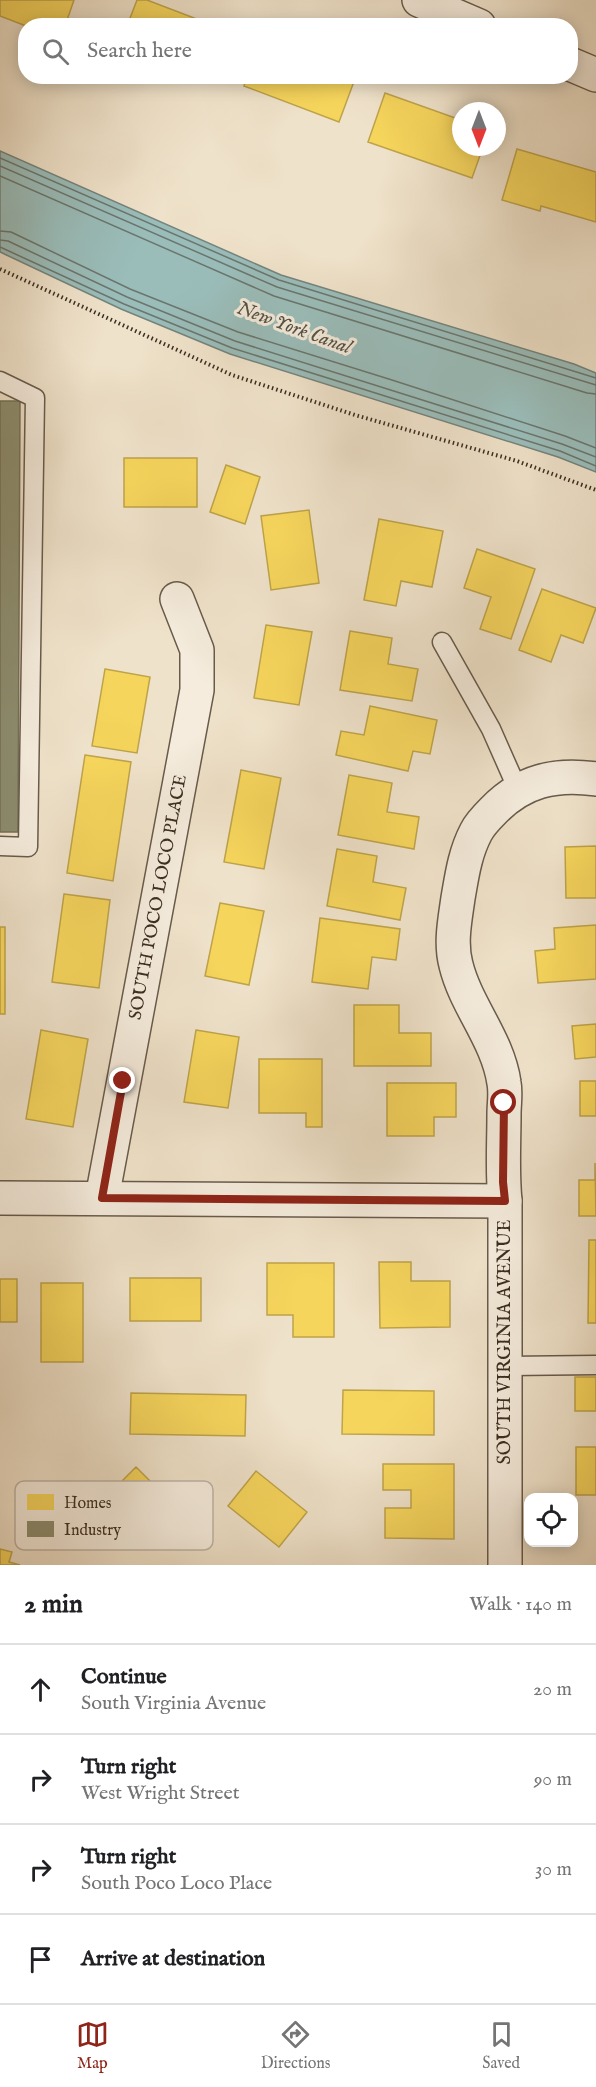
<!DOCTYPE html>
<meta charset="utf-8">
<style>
body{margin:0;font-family:"IM FELL English",serif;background:#f6f6f6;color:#202124}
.controls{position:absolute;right:18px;bottom:18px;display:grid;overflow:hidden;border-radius:12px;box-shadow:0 3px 15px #0003}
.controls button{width:54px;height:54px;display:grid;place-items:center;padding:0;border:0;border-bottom:2px solid #e0e0e0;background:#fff;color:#202124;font:30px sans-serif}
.compass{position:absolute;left:452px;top:102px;width:54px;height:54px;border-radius:50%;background:#fff;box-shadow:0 3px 15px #0003;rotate:180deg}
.stop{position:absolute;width:18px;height:18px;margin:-14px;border:4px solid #8f2418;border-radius:50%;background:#fff}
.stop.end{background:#8f2418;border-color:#fff;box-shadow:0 2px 6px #0008}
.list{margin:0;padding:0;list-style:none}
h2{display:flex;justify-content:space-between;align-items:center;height:78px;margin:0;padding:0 24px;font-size:26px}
h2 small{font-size:20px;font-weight:400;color:#757577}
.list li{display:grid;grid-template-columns:39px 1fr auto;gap:18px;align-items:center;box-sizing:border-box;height:90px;padding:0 24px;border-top:2px solid #e0e0e0}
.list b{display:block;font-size:22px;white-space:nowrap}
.list p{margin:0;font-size:20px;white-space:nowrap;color:#757577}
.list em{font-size:20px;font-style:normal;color:#757577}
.icon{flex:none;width:33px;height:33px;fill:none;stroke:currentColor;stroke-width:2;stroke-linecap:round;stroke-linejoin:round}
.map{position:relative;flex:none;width:596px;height:1565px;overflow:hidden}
.search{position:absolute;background:#fff;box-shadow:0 3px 15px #0003;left:18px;right:18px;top:18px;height:66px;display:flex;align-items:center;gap:15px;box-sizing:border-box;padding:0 21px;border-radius:24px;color:#757577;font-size:22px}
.sheet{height:438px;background:#fff}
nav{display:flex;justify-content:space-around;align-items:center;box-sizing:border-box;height:84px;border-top:2px solid #e0e0e0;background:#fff;font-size:16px;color:#757577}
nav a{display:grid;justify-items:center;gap:3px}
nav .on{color:#8f2418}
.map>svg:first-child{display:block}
.water{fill:#9abdba;stroke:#74847d;stroke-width:1.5}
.homes{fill:#f6d55c;stroke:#bea34a;stroke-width:1.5}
.industry{fill:#8c8c6e;stroke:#747057;stroke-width:1.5}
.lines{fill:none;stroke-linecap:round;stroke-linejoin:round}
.shore{stroke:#6a766e;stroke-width:1.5}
.service-casing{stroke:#685b4b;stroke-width:21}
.minor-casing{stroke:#685b4b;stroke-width:36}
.path{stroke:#3b2e21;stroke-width:4;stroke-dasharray:1.5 3;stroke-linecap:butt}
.service{stroke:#f5ecdd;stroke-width:18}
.minor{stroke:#f5ecdd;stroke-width:33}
.route{stroke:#8f2418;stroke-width:8}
.labels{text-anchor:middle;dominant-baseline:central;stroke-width:6;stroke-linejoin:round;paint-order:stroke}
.street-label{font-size:18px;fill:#3b2e21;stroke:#f5ecdd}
.water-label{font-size:20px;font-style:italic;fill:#535247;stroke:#f5ecdd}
.key{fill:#f5ecdd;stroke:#bdb3a5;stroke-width:1.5}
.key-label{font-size:16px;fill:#3b2e21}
</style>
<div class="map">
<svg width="596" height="1565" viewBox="0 0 596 1565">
<rect width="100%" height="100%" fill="#efe2ca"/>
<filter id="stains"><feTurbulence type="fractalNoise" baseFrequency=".00333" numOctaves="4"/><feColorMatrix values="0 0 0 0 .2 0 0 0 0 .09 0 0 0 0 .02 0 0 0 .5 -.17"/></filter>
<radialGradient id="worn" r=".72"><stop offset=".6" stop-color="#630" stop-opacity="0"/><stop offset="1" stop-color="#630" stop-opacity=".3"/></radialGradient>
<!-- water -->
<path class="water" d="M 0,151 L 281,275 L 574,364 L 596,373 L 596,472 L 558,457 L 230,354 L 121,309 L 0,252 Z"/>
<!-- homes -->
<path class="homes" d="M 0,0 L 74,0 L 65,26 L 26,26 L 0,16 Z
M 137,0 L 147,0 L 215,26 L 127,26 Z
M 247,76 L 356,76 L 339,122 L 244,86 Z
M 385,93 L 461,120 L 461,147 L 483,147 L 472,178 L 368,142 Z
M 517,149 L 596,172 L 596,222 L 541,206 L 540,211 L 502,200 Z
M 124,458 L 197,458 L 197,507 L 124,507 Z
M 226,465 L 260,477 L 245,524 L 210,512 Z
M 309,510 L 319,583 L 271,590 L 261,516 Z
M 379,519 L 443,531 L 432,587 L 401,581 L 396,606 L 364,600 Z
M 477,549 L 535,569 L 511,639 L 480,629 L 491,597 L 464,588 Z
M 542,589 L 596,608 L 583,643 L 561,635 L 551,662 L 519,650 Z
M 266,625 L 312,632 L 299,705 L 254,698 Z
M 350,631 L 392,638 L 388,664 L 418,669 L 412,701 L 340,690 Z
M 105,669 L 150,677 L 137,753 L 92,746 Z
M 370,706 L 437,720 L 430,754 L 413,751 L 408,771 L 336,755 L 341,731 L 364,735 Z
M 85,755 L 131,762 L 113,881 L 67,873 Z
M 241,770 L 281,778 L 264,869 L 224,862 Z
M 349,775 L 392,783 L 387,812 L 419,817 L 414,849 L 338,835 Z
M 596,846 L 596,898 L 566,898 L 565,847 Z
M 337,849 L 377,856 L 373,882 L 406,888 L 400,920 L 327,906 Z
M 64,894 L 110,900 L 99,988 L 52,982 Z
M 220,903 L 264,911 L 249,985 L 205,976 Z
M 320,918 L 400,929 L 396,960 L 372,957 L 368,989 L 312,982 Z
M 596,925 L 596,979 L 538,983 L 535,951 L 555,949 L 554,928 Z
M 0,927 L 5,927 L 5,1014 L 0,1014 Z
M 354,1005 L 399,1005 L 399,1033 L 431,1033 L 431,1066 L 354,1066 Z
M 596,1024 L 596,1057 L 575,1059 L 572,1026 Z
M 41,1030 L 88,1039 L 73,1127 L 26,1119 Z
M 196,1030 L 239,1037 L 228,1108 L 184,1102 Z
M 259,1059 L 322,1059 L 322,1127 L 306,1127 L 306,1113 L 259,1113 Z
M 580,1081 L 596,1081 L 596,1116 L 580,1116 Z
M 387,1083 L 456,1083 L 456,1117 L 434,1117 L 434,1136 L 387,1136 Z
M 595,1163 L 596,1216 L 579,1216 L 579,1180 L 595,1180 Z
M 589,1240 L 596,1240 L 596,1323 L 588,1323 Z
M 379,1262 L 411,1262 L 411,1281 L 450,1281 L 450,1327 L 380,1328 Z
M 267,1263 L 334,1263 L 334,1337 L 293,1337 L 293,1315 L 267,1315 Z
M 130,1278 L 201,1278 L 201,1321 L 130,1321 Z
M 0,1279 L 17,1279 L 17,1322 L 0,1322 Z
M 41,1283 L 83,1283 L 83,1362 L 41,1362 Z
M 575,1377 L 596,1377 L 596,1411 L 575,1411 Z
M 343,1390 L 434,1391 L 434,1435 L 342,1434 Z
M 131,1393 L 246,1395 L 245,1436 L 130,1434 Z
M 576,1447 L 596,1447 L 596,1495 L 576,1495 Z
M 383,1464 L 454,1464 L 454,1539 L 385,1538 L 385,1508 L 411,1508 L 411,1490 L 383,1490 Z
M 136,1467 L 162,1493 L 110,1545 L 75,1510 L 98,1487 L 107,1496 Z
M 256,1471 L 307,1512 L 279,1547 L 228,1506 Z
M 0,1549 L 12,1552 L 9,1562 L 20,1565 L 0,1565 Z"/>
<!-- industry -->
<path class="industry" d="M 0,401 L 20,401 L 18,832 L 0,832 Z"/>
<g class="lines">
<!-- shore -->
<path class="shore" d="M 0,158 L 279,280 L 596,378
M 0,166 L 277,287 L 596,385
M 0,176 L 274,296 L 587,393 L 596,394
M 0,231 L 11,232 L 130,289 L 238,332 L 392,380 L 565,436 L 596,448
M 0,240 L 8,241 L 127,297 L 235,341 L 562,444 L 596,457
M 0,247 L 124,304 L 232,348 L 560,451 L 596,466"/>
<defs>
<path id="service" d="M 0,381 L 35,398 L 28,847 L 0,846
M 442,642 L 491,729 L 518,790
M 505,1366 L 596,1365"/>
<g id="minor">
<path d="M 419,0 L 479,26"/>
<path d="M 570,64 L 596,75"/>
<path d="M 0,1198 L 505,1201"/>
<path id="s1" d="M 102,1198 L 197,690 L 197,650 L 177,599"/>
<path d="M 505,1565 L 505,1201 C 502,1172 504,1143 504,1114 C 504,1104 506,1093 504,1083 C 498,1040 466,1006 456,965 C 450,943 455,920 458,898 C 462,875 465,853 476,832 C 480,824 486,818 493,811 C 522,781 555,773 596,779"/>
</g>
</defs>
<!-- service casing -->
<use href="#service" class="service-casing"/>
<!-- minor casing -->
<use href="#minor" class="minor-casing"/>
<!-- path -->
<path class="path" d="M 0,269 L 232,375 L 355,415 L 517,461 L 596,490"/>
<!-- service -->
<use href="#service" class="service"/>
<!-- minor -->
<use href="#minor" class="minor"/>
</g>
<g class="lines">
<!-- route -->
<path class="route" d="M 123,1081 L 102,1198 L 505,1201 L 503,1182 L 504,1103"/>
</g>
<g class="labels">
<!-- street labels -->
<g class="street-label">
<text stroke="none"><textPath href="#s1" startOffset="306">SOUTH POCO LOCO PLACE</textPath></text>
<text transform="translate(505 1342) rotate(-90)">SOUTH VIRGINIA AVENUE</text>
</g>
<!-- water labels -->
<g class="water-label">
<text transform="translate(294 328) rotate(20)">New York Canal</text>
</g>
</g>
<!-- legend -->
<rect x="15" y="1481" width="198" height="69" rx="9" class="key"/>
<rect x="27" y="1494" width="27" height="16" fill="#f6d55c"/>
<rect x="27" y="1521" width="27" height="16" fill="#8c8c6e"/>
<g class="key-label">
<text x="64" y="1508">Homes</text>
<text x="64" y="1535">Industry</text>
</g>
<rect width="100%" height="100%" filter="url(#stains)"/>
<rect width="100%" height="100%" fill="url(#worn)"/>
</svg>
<div class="controls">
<button><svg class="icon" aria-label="locate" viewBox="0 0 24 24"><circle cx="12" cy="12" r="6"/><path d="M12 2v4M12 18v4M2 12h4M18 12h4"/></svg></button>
</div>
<svg class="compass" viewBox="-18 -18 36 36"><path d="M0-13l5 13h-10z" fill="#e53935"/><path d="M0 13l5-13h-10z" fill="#757577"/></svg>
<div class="stop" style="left:504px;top:1103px"></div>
<div class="stop end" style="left:123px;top:1081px"></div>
<div class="search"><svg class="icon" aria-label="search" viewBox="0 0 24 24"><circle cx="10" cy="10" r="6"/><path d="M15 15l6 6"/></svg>Search here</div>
</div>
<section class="sheet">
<h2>2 min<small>Walk · 140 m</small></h2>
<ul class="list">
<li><svg class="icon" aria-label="ahead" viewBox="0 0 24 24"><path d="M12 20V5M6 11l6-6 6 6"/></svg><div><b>Continue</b><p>South Virginia Avenue</p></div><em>20 m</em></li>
<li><svg class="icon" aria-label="right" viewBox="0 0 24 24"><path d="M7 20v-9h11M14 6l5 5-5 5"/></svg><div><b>Turn right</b><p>West Wright Street</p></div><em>90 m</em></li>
<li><svg class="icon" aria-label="right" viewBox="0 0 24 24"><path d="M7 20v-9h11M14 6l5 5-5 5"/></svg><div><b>Turn right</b><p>South Poco Loco Place</p></div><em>30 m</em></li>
<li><svg class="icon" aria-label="arrive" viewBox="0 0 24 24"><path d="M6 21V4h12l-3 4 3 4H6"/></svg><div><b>Arrive at destination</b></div></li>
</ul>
</section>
<nav>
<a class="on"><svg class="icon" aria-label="map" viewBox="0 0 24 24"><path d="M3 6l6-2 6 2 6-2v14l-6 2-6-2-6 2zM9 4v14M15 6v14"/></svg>Map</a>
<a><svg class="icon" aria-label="directions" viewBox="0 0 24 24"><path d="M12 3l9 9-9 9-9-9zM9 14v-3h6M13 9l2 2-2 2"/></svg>Directions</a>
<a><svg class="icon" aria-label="saved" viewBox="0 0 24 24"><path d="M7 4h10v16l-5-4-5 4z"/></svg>Saved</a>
</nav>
